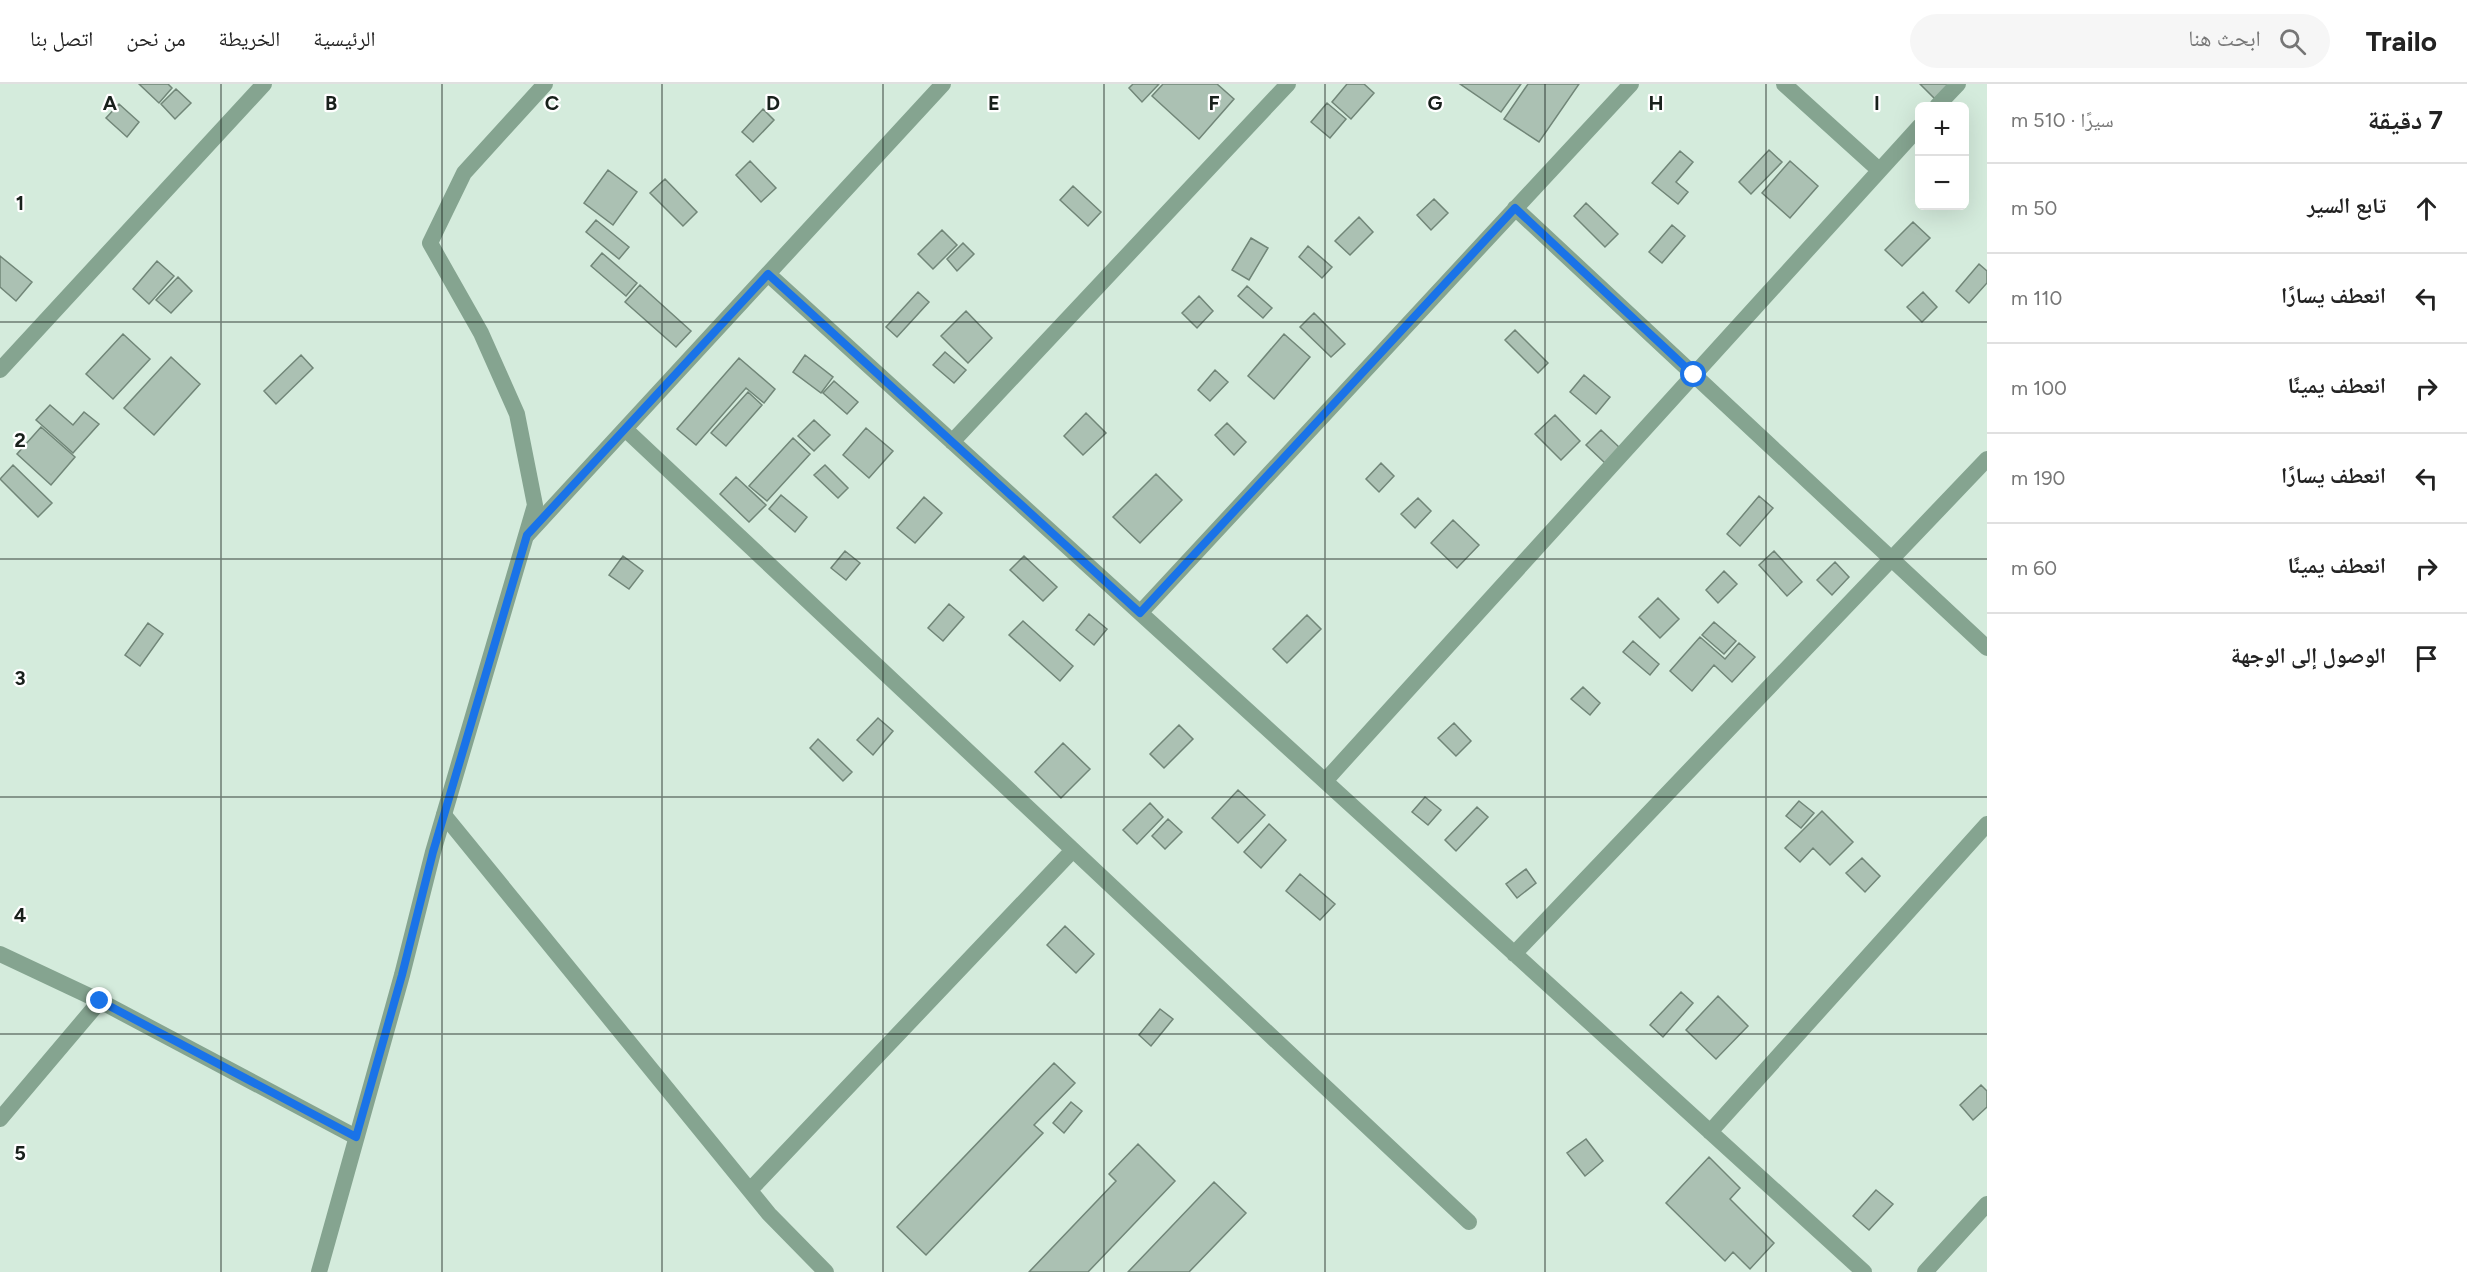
<!DOCTYPE html>
<html lang="ar">
<meta charset="utf-8">
<style>
body{margin:0;font-family:Figtree,"Noto Naskh Arabic",sans-serif;background:#f6f6f6;color:#222;direction:rtl}
.controls{position:absolute;right:18px;top:18px;display:grid;overflow:hidden;border-radius:9px;box-shadow:0 6px 24px #0002}
.controls button{width:54px;height:54px;display:grid;place-items:center;padding:0;border:0;border-bottom:2px solid #e0e0e0;background:#fff;color:#222;font:30px sans-serif}
.stop{position:absolute;width:18px;height:18px;margin:-14px;border:4px solid #1a73e8;border-radius:50%;background:#fff}
.stop.end{background:#1a73e8;border-color:#fff;box-shadow:0 2px 6px #0008}
.list{margin:0;padding:0;list-style:none}
h2{display:flex;justify-content:space-between;align-items:center;height:78px;margin:0;padding:0 24px;font-size:26px}
h2 small{font-size:20px;font-weight:400;color:#767676}
.list li{display:grid;grid-template-columns:39px 1fr auto;gap:18px;align-items:center;box-sizing:border-box;height:90px;padding:0 24px;border-top:2px solid #e0e0e0}
.list b{display:block;font-size:22px;white-space:nowrap}
.list em{font-size:20px;font-style:normal;color:#767676}
.icon{flex:none;width:33px;height:33px;fill:none;stroke:currentColor;stroke-width:2;stroke-linecap:round;stroke-linejoin:round}
.map{position:relative;flex:none;width:1987px;height:1188px;overflow:hidden;direction:ltr}
header{display:flex;align-items:center;gap:36px;box-sizing:border-box;height:84px;padding:0 30px;background:#fff;border-bottom:2px solid #e0e0e0}
header strong{font-size:28px}
nav{display:flex;gap:33px;margin-inline-start:auto;font-size:21px}
.search{width:420px;height:54px;background:#f6f6f6;display:flex;align-items:center;gap:15px;box-sizing:border-box;padding:0 21px;border-radius:33px;color:#767676;font-size:22px}
main{display:flex}
aside{flex:1;background:#fff}
.map>svg:first-child{display:block}
.building{fill:#abc1b3;stroke:#718678;stroke-width:1.5}
.lines{fill:none;stroke-linecap:round;stroke-linejoin:round}
.minor{stroke:#85a490;stroke-width:16}
.tertiary{stroke:#85a490;stroke-width:16}
.route{stroke:#1a73e8;stroke-width:8}
.grid{fill:none;stroke:#18201b;stroke-width:1.5;stroke-opacity:0.55}
.grid-label{font-size:20px;text-anchor:middle;font-weight:bold;fill:#18201b;stroke:#fff;stroke-width:4.5;stroke-linejoin:round;paint-order:stroke}
</style>
<header>
<strong>Trailo</strong>
<div class="search"><svg class="icon" aria-label="search" viewBox="0 0 24 24"><circle cx="10" cy="10" r="6"/><path d="M15 15l6 6"/></svg>ابحث هنا</div>
<nav><a>الرئيسية</a><a>الخريطة</a><a>من نحن</a><a>اتصل بنا</a></nav>
</header>
<main>
<aside>
<h2>7 دقيقة<small>سيرًا · 510 m</small></h2>
<ul class="list">
<li><svg class="icon" aria-label="ahead" viewBox="0 0 24 24"><path d="M12 20V5M6 11l6-6 6 6"/></svg><div><b>تابع السير</b></div><em>50 m</em></li>
<li><svg class="icon" aria-label="left" viewBox="0 0 24 24"><path d="M17 20v-9H6M10 6l-5 5 5 5"/></svg><div><b>انعطف يسارًا</b></div><em>110 m</em></li>
<li><svg class="icon" aria-label="right" viewBox="0 0 24 24"><path d="M7 20v-9h11M14 6l5 5-5 5"/></svg><div><b>انعطف يمينًا</b></div><em>100 m</em></li>
<li><svg class="icon" aria-label="left" viewBox="0 0 24 24"><path d="M17 20v-9H6M10 6l-5 5 5 5"/></svg><div><b>انعطف يسارًا</b></div><em>190 m</em></li>
<li><svg class="icon" aria-label="right" viewBox="0 0 24 24"><path d="M7 20v-9h11M14 6l5 5-5 5"/></svg><div><b>انعطف يمينًا</b></div><em>60 m</em></li>
<li><svg class="icon" aria-label="arrive" viewBox="0 0 24 24"><path d="M6 21V4h12l-3 4 3 4H6"/></svg><div><b>الوصول إلى الوجهة</b></div></li>
</ul>
</aside>
<div class="map">
<svg width="1987" height="1188" viewBox="0 0 1987 1188">
<rect width="100%" height="100%" fill="#d4ebdc"/>
<!-- building -->
<path class="building" d="M 139,0 L 168,0 L 172,4 L 159,19 Z
M 1133,0 L 1159,0 L 1142,18 L 1129,4 Z
M 1163,0 L 1217,0 L 1234,15 L 1199,55 L 1152,12 Z
M 1347,0 L 1364,0 L 1374,9 L 1351,35 L 1332,18 Z
M 1460,0 L 1521,0 L 1501,28 Z
M 1528,0 L 1579,0 L 1539,58 L 1504,35 Z
M 1920,0 L 1950,0 L 1939,19 Z
M 176,5 L 191,19 L 175,35 L 161,20 Z
M 1327,19 L 1346,35 L 1330,54 L 1311,38 Z
M 119,20 L 139,38 L 127,53 L 106,34 Z
M 763,25 L 774,36 L 753,58 L 742,48 Z
M 1769,66 L 1782,78 L 1751,110 L 1739,98 Z
M 1680,67 L 1693,78 L 1676,98 L 1688,108 L 1678,120 L 1652,99 Z
M 750,77 L 776,104 L 761,118 L 736,91 Z
M 1790,77 L 1818,102 L 1790,134 L 1762,109 Z
M 608,86 L 637,108 L 613,141 L 584,119 Z
M 665,95 L 697,128 L 683,142 L 650,109 Z
M 1073,102 L 1101,128 L 1088,142 L 1060,116 Z
M 1434,115 L 1448,129 L 1431,146 L 1417,131 Z
M 1586,119 L 1618,150 L 1605,163 L 1574,132 Z
M 1359,133 L 1373,148 L 1350,171 L 1335,157 Z
M 596,136 L 629,163 L 619,175 L 586,148 Z
M 1913,138 L 1930,154 L 1902,182 L 1885,166 Z
M 1672,141 L 1685,152 L 1662,179 L 1649,168 Z
M 942,146 L 957,161 L 933,185 L 918,170 Z
M 1251,154 L 1268,164 L 1249,196 L 1232,186 Z
M 963,159 L 974,170 L 957,187 L 947,175 Z
M 1308,162 L 1332,183 L 1322,194 L 1299,173 Z
M 602,169 L 637,199 L 626,212 L 591,182 Z
M 0,172 L 32,198 L 16,217 L 0,203 Z
M 157,177 L 174,192 L 149,220 L 133,205 Z
M 1979,180 L 1987,187 L 1987,199 L 1969,219 L 1956,207 Z
M 178,193 L 192,207 L 171,229 L 156,216 Z
M 640,201 L 691,247 L 676,263 L 625,218 Z
M 1247,202 L 1272,224 L 1263,234 L 1238,212 Z
M 918,208 L 929,218 L 897,253 L 886,243 Z
M 1923,208 L 1937,223 L 1922,238 L 1907,223 Z
M 1199,212 L 1213,227 L 1197,244 L 1182,229 Z
M 966,227 L 992,254 L 968,279 L 941,252 Z
M 1314,229 L 1345,260 L 1331,273 L 1300,243 Z
M 1515,246 L 1548,279 L 1538,289 L 1505,256 Z
M 123,250 L 150,275 L 113,315 L 86,290 Z
M 1284,250 L 1310,273 L 1274,315 L 1248,292 Z
M 945,268 L 966,286 L 954,299 L 933,281 Z
M 301,271 L 313,284 L 276,320 L 264,307 Z
M 805,271 L 833,293 L 821,309 L 793,288 Z
M 171,273 L 200,300 L 154,351 L 124,324 Z
M 739,274 L 775,305 L 764,319 L 746,304 L 696,361 L 677,345 Z
M 1215,286 L 1228,298 L 1210,317 L 1198,306 Z
M 1584,291 L 1610,313 L 1596,330 L 1570,308 Z
M 834,297 L 858,318 L 847,330 L 823,309 Z
M 748,308 L 762,321 L 726,362 L 711,349 Z
M 50,321 L 73,341 L 84,328 L 99,340 L 73,369 L 36,336 Z
M 1086,329 L 1106,349 L 1083,371 L 1064,352 Z
M 1555,331 L 1580,357 L 1561,376 L 1535,350 Z
M 814,336 L 830,351 L 814,367 L 798,352 Z
M 1227,339 L 1246,358 L 1234,371 L 1215,351 Z
M 41,343 L 75,373 L 51,401 L 17,370 Z
M 866,344 L 893,367 L 869,394 L 843,371 Z
M 1601,346 L 1620,364 L 1605,379 L 1586,361 Z
M 793,354 L 810,370 L 767,417 L 749,402 Z
M 1381,379 L 1394,392 L 1379,408 L 1366,395 Z
M 13,381 L 52,419 L 38,433 L 0,395 Z
M 825,381 L 848,404 L 838,414 L 814,391 Z
M 1156,390 L 1182,416 L 1140,459 L 1113,433 Z
M 736,393 L 766,421 L 749,438 L 720,410 Z
M 781,411 L 807,433 L 795,448 L 769,425 Z
M 1759,412 L 1773,424 L 1740,462 L 1727,450 Z
M 924,413 L 942,429 L 915,459 L 897,444 Z
M 1418,414 L 1431,427 L 1415,444 L 1401,430 Z
M 1453,436 L 1479,461 L 1457,484 L 1431,459 Z
M 845,467 L 860,479 L 846,496 L 831,484 Z
M 1774,467 L 1802,498 L 1787,512 L 1759,481 Z
M 623,472 L 643,487 L 629,505 L 609,491 Z
M 1024,472 L 1057,503 L 1043,517 L 1010,486 Z
M 1835,478 L 1849,493 L 1832,511 L 1817,496 Z
M 1724,487 L 1737,500 L 1718,519 L 1706,506 Z
M 1658,514 L 1679,535 L 1660,554 L 1639,533 Z
M 949,520 L 964,533 L 943,557 L 928,544 Z
M 1089,530 L 1107,545 L 1094,561 L 1076,546 Z
M 1307,531 L 1321,545 L 1287,579 L 1273,565 Z
M 1023,537 L 1073,582 L 1060,597 L 1009,551 Z
M 1714,538 L 1736,557 L 1724,570 L 1702,551 Z
M 148,539 L 163,550 L 140,582 L 125,571 Z
M 1700,553 L 1725,575 L 1739,559 L 1755,573 L 1732,598 L 1714,581 L 1692,607 L 1670,587 Z
M 1633,557 L 1659,580 L 1650,591 L 1623,568 Z
M 1583,603 L 1600,619 L 1590,631 L 1571,615 Z
M 878,634 L 893,647 L 873,671 L 857,656 Z
M 1454,639 L 1471,657 L 1456,672 L 1438,654 Z
M 1179,641 L 1193,655 L 1164,684 L 1150,670 Z
M 818,655 L 852,688 L 843,697 L 810,664 Z
M 1063,659 L 1090,685 L 1061,714 L 1035,688 Z
M 1238,706 L 1265,731 L 1238,759 L 1212,734 Z
M 1425,713 L 1441,726 L 1428,741 L 1412,728 Z
M 1799,717 L 1814,729 L 1801,744 L 1786,732 Z
M 1150,719 L 1163,733 L 1137,760 L 1123,746 Z
M 1477,723 L 1488,733 L 1456,767 L 1445,756 Z
M 1822,727 L 1853,758 L 1830,781 L 1813,764 L 1800,778 L 1785,764 Z
M 1168,735 L 1182,748 L 1165,765 L 1152,752 Z
M 1269,740 L 1286,756 L 1261,784 L 1244,768 Z
M 1862,774 L 1880,792 L 1865,808 L 1846,789 Z
M 1526,785 L 1536,799 L 1517,814 L 1506,800 Z
M 1300,790 L 1335,820 L 1320,836 L 1286,807 Z
M 1065,842 L 1094,870 L 1076,889 L 1047,861 Z
M 1681,908 L 1693,919 L 1663,953 L 1650,941 Z
M 1718,912 L 1748,942 L 1716,975 L 1686,946 Z
M 1160,925 L 1173,935 L 1151,962 L 1139,951 Z
M 1054,979 L 1075,999 L 1034,1041 L 1043,1049 L 926,1171 L 897,1143 Z
M 1981,1001 L 1987,1007 L 1987,1023 L 1973,1036 L 1960,1021 Z
M 1071,1018 L 1082,1027 L 1064,1049 L 1053,1039 Z
M 1586,1055 L 1603,1077 L 1585,1092 L 1567,1069 Z
M 1138,1060 L 1175,1097 L 1088,1188 L 1029,1188 L 1116,1097 L 1109,1090 Z
M 1709,1073 L 1740,1104 L 1730,1115 L 1774,1159 L 1750,1185 L 1733,1168 L 1725,1177 L 1666,1119 Z
M 1214,1098 L 1246,1129 L 1189,1188 L 1128,1188 Z
M 1876,1106 L 1893,1120 L 1869,1146 L 1853,1132 Z"/>
<g class="lines">
<!-- minor -->
<path class="minor" d="M 1784,0 L 1879,86
M 1937,22 L 1958,0
M 1515,124 L 1987,564
M 768,190 L 1864,1188
M 0,286 L 264,0
M 625,345 L 1469,1138
M 952,358 L 1288,0
M 527,451 L 943,0
M 1140,529 L 1631,0
M 1325,697 L 1920,42
M 444,731 L 769,1130 L 826,1188
M 0,870 L 100,917 L 356,1053
M 1514,870 L 1987,375
M 0,1035 L 100,917
M 1710,1048 L 1987,740
M 750,1106 L 1073,766
M 1925,1188 L 1987,1120"/>
<!-- tertiary -->
<path class="tertiary" d="M 319,1188 L 402,891 L 433,768 L 535,421 L 517,330 L 481,249 L 430,159 L 464,89 L 545,0"/>
</g>
<g class="lines">
<!-- route -->
<path class="route" d="M 100,917 L 356,1053 L 402,891 L 433,768 L 527,451 L 768,190 L 1140,529 L 1515,124 L 1694,291"/>
</g>
<!-- grid -->
<path class="grid" d="M 221,0 L 221,1188M 442,0 L 442,1188M 662,0 L 662,1188M 883,0 L 883,1188M 1104,0 L 1104,1188M 1325,0 L 1325,1188M 1545,0 L 1545,1188M 1766,0 L 1766,1188M 0,238 L 1987,238M 0,475 L 1987,475M 0,713 L 1987,713M 0,950 L 1987,950"/>
<g class="grid-label">
<text x="110" y="26">A</text>
<text x="331" y="26">B</text>
<text x="552" y="26">C</text>
<text x="773" y="26">D</text>
<text x="994" y="26">E</text>
<text x="1214" y="26">F</text>
<text x="1435" y="26">G</text>
<text x="1656" y="26">H</text>
<text x="1877" y="26">I</text>
<text x="20" y="126">1</text>
<text x="20" y="363">2</text>
<text x="20" y="601">3</text>
<text x="20" y="838">4</text>
<text x="20" y="1076">5</text>
</g>
</svg>
<div class="controls">
<button>+</button>
<button>−</button>
</div>
<div class="stop" style="left:1694px;top:291px"></div>
<div class="stop end" style="left:100px;top:917px"></div>
</div>
</main>
